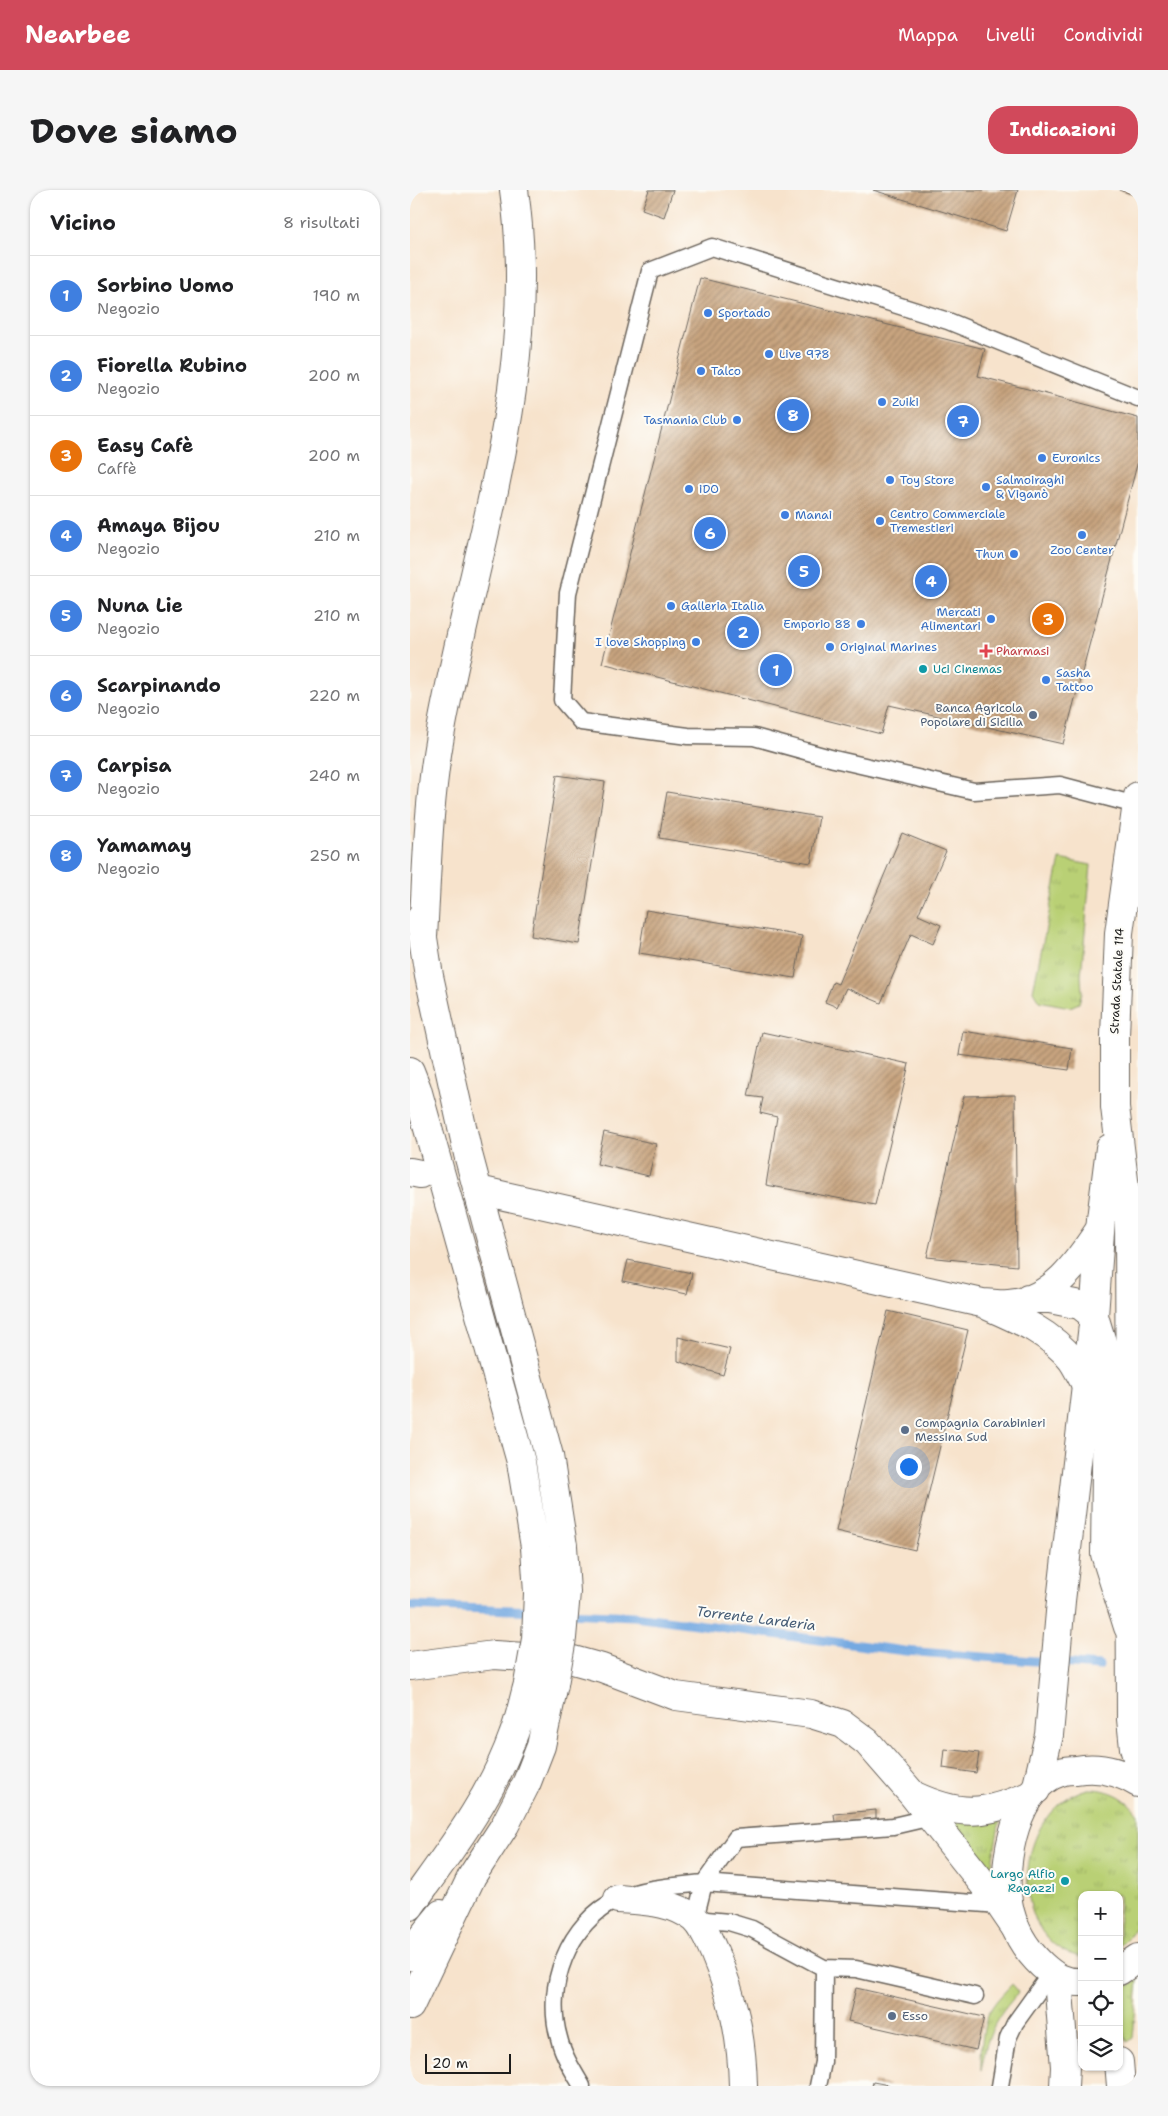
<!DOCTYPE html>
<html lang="it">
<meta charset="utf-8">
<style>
body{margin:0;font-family:"Shantell Sans",sans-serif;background:#f6f6f6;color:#202124}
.controls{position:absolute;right:15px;bottom:15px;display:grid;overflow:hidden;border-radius:10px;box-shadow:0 1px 4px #0004}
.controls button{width:45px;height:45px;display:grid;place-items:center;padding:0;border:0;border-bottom:1px solid #e0e0e0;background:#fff;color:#202124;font:25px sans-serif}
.scale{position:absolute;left:15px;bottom:12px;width:86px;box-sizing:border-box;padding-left:5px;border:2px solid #1c1c1c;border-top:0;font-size:14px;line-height:18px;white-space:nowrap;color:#1c1c1c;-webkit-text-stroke:4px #fdfcf7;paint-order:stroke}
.you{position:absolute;left:498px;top:1276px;width:18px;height:18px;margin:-12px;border:4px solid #fff;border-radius:50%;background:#1a73e8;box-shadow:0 0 0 8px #1a73e833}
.badge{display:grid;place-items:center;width:32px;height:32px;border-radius:50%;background:#d1495b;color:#fff;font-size:16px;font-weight:700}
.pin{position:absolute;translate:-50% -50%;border:2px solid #fff;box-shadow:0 1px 5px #0006}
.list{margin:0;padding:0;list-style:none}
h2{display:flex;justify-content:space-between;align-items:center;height:65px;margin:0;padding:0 20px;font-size:21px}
h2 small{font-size:16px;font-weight:400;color:#757577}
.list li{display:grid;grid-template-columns:32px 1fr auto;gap:15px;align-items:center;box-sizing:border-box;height:80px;padding:0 20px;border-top:1px solid #e0e0e0}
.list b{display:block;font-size:19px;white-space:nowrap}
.list p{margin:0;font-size:16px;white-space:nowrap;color:#757577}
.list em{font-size:16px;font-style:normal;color:#757577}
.icon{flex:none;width:28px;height:28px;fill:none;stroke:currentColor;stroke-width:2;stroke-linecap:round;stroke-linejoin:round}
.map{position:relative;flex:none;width:728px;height:1896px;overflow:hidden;border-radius:20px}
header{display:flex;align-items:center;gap:30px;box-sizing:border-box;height:70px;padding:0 25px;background:#d1495b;color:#fff}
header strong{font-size:24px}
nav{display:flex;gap:28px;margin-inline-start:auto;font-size:18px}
.intro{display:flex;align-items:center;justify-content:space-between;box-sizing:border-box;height:120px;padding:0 30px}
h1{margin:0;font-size:35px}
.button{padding:12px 22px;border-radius:20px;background:#d1495b;color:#fff;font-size:18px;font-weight:700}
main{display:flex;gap:30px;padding:0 30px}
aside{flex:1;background:#fff;border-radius:20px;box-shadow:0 1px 4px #0004}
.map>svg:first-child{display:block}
.grass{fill:url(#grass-tufts);stroke:#6a7648}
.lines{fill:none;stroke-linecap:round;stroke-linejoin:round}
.stream{stroke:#74a9e1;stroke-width:9}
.building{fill:url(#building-hatch)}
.service-casing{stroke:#69625a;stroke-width:19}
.minor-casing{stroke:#69625a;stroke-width:30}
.primary-casing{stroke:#69625a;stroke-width:30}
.motorway-casing{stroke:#69625a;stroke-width:30}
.service{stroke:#fff;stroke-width:16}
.minor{stroke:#fff;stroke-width:28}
.primary{stroke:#fff;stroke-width:28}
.motorway{stroke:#fff;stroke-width:28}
.motorway-bridge-casing{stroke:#69625a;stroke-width:30;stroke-linecap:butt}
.motorway-bridge{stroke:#fff;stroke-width:28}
.shop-dot{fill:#3f7fe0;stroke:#fdfcf7;stroke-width:2}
.health-dot{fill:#e0444e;stroke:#fdfcf7;stroke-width:2}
.culture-dot{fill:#0f9aa8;stroke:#fdfcf7;stroke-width:2}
.service-dot{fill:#5c6f8a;stroke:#fdfcf7;stroke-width:2}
.labels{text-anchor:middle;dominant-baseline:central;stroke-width:4;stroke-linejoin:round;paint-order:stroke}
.shop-label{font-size:12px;fill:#366cbe;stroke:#fdfcf7;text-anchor:start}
.health-label{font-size:12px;fill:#be3a42;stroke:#fdfcf7;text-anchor:start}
.culture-label{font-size:12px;fill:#0d838f;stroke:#fdfcf7;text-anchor:start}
.service-label{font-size:12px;fill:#4e5e75;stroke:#fdfcf7;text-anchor:start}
.street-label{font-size:12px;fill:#1c1c1c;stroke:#fdfcf7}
.water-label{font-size:14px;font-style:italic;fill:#445b75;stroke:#fdfcf7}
</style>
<header>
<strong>Nearbee</strong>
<nav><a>Mappa</a><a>Livelli</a><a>Condividi</a></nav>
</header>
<div class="intro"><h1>Dove siamo</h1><a class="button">Indicazioni</a></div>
<main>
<aside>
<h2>Vicino<small>8 risultati</small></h2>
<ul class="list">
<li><span class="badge" style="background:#3f7fe0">1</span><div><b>Sorbino Uomo</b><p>Negozio</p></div><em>190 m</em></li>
<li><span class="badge" style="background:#3f7fe0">2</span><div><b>Fiorella Rubino</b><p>Negozio</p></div><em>200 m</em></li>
<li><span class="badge" style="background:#e8710a">3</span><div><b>Easy Cafè</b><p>Caffè</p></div><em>200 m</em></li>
<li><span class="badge" style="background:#3f7fe0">4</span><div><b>Amaya Bijou</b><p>Negozio</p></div><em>210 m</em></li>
<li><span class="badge" style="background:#3f7fe0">5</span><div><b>Nuna Lie</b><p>Negozio</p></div><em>210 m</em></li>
<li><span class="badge" style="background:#3f7fe0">6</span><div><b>Scarpinando</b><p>Negozio</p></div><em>220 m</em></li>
<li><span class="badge" style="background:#3f7fe0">7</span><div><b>Carpisa</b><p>Negozio</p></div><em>240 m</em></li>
<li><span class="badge" style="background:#3f7fe0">8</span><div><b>Yamamay</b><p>Negozio</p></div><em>250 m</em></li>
</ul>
</aside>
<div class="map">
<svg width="728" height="1896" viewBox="0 0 728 1896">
<defs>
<pattern id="grass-tufts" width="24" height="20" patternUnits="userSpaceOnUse" patternTransform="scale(1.25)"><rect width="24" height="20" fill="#b9d075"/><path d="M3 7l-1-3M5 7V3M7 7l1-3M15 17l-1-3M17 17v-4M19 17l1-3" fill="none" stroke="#9eb265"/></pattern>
<pattern id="building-hatch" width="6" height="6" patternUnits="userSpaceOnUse" patternTransform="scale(1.25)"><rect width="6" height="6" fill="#c8a47f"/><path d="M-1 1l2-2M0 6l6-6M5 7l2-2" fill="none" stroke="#a28567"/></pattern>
</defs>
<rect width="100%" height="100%" fill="#fdfcf7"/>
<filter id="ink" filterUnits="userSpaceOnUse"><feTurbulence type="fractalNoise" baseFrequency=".02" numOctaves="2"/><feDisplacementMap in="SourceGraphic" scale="10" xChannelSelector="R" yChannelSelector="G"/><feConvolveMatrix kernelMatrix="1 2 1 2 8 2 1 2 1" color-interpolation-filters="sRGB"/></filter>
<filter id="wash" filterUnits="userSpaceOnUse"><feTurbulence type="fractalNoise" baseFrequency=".0096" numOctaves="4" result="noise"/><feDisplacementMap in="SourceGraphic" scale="20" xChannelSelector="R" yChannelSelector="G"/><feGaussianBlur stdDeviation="1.12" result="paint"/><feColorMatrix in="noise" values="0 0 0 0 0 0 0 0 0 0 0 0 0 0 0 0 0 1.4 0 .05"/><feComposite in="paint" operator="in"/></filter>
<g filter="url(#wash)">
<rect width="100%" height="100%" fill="#f7e3cc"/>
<!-- grass -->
<path class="grass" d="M 650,669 L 681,675 L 671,786 L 672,802 L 669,813 L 660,817 L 629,811 L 623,801 Z
M 678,1599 C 699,1599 715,1606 728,1624 L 728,1732 L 719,1746 L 709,1756 L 709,1705 L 672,1705 L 672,1767 C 595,1754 602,1618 678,1599 Z
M 590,1630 L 581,1678 L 541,1635 L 542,1632 Z
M 728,1790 L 723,1848 L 718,1852 C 712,1845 709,1812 709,1801 Z
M 602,1794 L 609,1802 C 584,1830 577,1844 571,1881 C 571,1862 571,1836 581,1819 C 586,1810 595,1802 602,1794 Z"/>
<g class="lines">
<!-- stream -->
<path class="stream" d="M 0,1416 L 125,1421
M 158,1423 L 224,1426 L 495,1461 L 689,1476"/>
</g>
<g id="blocks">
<!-- building -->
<path class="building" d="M 239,0 L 263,0 L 254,27 L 232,19 Z
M 463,0 L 608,0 L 596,41 Z
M 709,0 L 728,0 L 728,6 Z
M 290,88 L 575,159 L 568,186 L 728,228 L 728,271 L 653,554 L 479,515 L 471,544 L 192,473 Z
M 147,585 L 195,592 L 169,754 L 121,746 Z
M 257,602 L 409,627 L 401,673 L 249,648 Z
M 492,643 L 536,661 L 508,725 L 531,735 L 523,754 L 501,744 L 471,813 L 436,798 L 427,817 L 415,812 L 423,792 L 428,794 Z
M 236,720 L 392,746 L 385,788 L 229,763 Z
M 553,841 L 662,858 L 659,880 L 549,865 Z
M 352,842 L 499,874 L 465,1015 L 356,995 L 367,927 L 350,923 L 353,908 L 338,906 Z
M 605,905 L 607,1076 L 517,1067 L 554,906 Z
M 194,942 L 246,954 L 239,986 L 187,974 Z
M 218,1070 L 282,1083 L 277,1104 L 213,1091 Z
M 478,1121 L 558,1140 L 505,1360 L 426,1341 Z
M 268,1147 L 320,1159 L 313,1185 L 268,1171 Z
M 535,1559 L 569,1563 L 566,1583 L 533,1578 Z
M 466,1620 L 466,1628 L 425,1632 L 424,1624 Z
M 446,1798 L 574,1827 L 566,1860 L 438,1831 Z
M 463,1892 L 479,1895 L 479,1896 L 462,1896 Z"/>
</g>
</g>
<g filter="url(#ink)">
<use href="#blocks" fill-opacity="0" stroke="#69625a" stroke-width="1"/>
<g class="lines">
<defs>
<path id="service" d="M 726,615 L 650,595 L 564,601 L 424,569 L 344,547 L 278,546 L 171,532 L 152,510 L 158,403 L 240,81 L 302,57 L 538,131 L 728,208
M 414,1778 L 446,1779 L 565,1806
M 172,1896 C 163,1881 153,1865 149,1848 C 134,1797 158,1732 208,1709 C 234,1697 266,1696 294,1693 L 590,1715
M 408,1896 L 413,1872 L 414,1778 L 342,1739 L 319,1732 L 285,1729 L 294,1693 L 326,1648 L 483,1636 L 526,1626
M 590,1896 L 598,1848 L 605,1833 L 641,1783"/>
<path id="minor" d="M 0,982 L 10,984
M 77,1002 L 572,1113 C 581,1113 591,1115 599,1114 C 643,1110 668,1072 690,1039
M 618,1109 L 640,1109 L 670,1115 L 684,1126 L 695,1162 L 697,1194 L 695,1364 L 718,1437
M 578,1116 C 608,1129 641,1143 662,1170 C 667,1177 671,1186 675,1193
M 0,1476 L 84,1465 L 163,1470 L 192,1478 L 266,1506 L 401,1524 L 433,1534 L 457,1552 L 503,1605 L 590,1715 L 605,1737
M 503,1605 C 550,1627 574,1625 621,1605"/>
<path id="primary" d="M 728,606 L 709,743 L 705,846 L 705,917 L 719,1031 L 721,1529 L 724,1558 L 728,1571
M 626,1600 L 639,1545 L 651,1411 L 684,1126 L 691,1029 L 700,958
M 709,1781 L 728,1768
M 672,1792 C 654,1793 644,1786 632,1775 C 614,1758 602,1736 598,1712 C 592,1671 606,1596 651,1582 C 656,1580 661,1580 666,1580 C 688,1576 709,1581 728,1593
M 709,1872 L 711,1896"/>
<path id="motorway" d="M 10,729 L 19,786 L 58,964 L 139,1266 L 153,1356
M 13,747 C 17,680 18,613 30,546 C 62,366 131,186 104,0
M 0,881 L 7,899 L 111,1272 L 125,1357
M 721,1447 L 728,1475
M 208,1709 C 234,1711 263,1711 285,1729 C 294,1737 299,1751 304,1762 C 323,1807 332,1847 333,1896
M 0,1716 C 38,1663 81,1608 103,1546 C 110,1529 113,1511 118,1494
M 0,1766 L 13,1746 L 31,1724
M 648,1789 L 655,1877 L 654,1896
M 0,1816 L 62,1686 L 95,1635 L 117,1592 L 131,1556 L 144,1494"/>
</defs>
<!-- service casing -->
<use href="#service" class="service-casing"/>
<!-- minor casing -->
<use href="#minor" class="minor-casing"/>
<!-- primary casing -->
<use href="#primary" class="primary-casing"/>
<!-- motorway casing -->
<use href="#motorway" class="motorway-casing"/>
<!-- service -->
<use href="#service" class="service"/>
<!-- minor -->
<use href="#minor" class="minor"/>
<!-- primary -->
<use href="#primary" class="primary"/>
<!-- motorway -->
<use href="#motorway" class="motorway"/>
<defs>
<path id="motorway-bridge" d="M 118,1494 L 126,1449 L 128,1403 L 125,1357
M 144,1494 L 152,1448 L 156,1402 L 153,1356"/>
</defs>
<!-- motorway-bridge casing -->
<use href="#motorway-bridge" class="motorway-bridge-casing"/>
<!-- motorway-bridge -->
<use href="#motorway-bridge" class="motorway-bridge"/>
</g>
</g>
<!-- markers -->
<g class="shop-dot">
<circle cx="298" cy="123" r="5"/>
<circle cx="359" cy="164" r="5"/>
<circle cx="291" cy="181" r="5"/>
<circle cx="472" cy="212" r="5"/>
<circle cx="327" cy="230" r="5"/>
<circle cx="632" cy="268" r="5"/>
<circle cx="480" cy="290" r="5"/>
<circle cx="576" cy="297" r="5"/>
<circle cx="279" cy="299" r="5"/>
<circle cx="375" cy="325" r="5"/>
<circle cx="470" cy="331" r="5"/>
<circle cx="672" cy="345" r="5"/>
<circle cx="604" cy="364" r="5"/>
<circle cx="261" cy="416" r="5"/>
<circle cx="581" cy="429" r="5"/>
<circle cx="451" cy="434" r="5"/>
<circle cx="286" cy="452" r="5"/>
<circle cx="420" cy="457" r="5"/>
<circle cx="636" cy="490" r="5"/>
</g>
<path class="health-dot" d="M573.5 453.5h5v5h5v5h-5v5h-5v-5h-5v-5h5z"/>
<g class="culture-dot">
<circle cx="513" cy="479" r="5"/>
<circle cx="655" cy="1691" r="5"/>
</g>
<g class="service-dot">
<circle cx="623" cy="525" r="5"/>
<circle cx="495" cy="1240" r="5"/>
<circle cx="482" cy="1826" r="5"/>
</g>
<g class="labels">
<!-- shop labels -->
<g class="shop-label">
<text x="308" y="123">Sportado</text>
<text x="369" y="164">Live 978</text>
<text x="301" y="181">Talco</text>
<text x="482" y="212">Zuiki</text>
<text x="317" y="230" text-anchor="end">Tasmania Club</text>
<text x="642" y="268">Euronics</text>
<text x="490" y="290">Toy Store</text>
<text x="586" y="290">Salmoiraghi<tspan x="586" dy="14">&amp; Viganò</tspan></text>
<text x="289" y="299">iDO</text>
<text x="480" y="324">Centro Commerciale<tspan x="480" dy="14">Tremestieri</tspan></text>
<text x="385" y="325">Manai</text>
<text x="672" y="360" text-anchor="middle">Zoo Center</text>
<text x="594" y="364" text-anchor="end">Thun</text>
<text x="271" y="416">Galleria Italia</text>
<text x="571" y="422" text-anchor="end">Mercati<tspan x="571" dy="14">Alimentari</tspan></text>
<text x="441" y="434" text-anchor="end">Emporio 88</text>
<text x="276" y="452" text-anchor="end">I love Shopping</text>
<text x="430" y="457">Original Marines</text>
<text x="646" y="483">Sasha<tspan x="646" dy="14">Tattoo</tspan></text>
</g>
<!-- health labels -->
<g class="health-label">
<text x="586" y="461">Pharmasi</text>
</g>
<!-- culture labels -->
<g class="culture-label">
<text x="523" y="479">Uci Cinemas</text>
<text x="645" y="1684" text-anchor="end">Largo Alfio<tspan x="645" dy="14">Ragazzi</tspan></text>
</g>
<!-- service labels -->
<g class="service-label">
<text x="613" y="518" text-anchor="end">Banca Agricola<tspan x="613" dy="14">Popolare di Sicilia</tspan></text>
<text x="505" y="1233">Compagnia Carabinieri<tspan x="505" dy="14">Messina Sud</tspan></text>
<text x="492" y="1826">Esso</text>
</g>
<!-- street labels -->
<g class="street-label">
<text transform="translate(707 791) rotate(-87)">Strada Statale 114</text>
</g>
<!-- water labels -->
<g class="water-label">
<text transform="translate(346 1428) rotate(7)">Torrente Larderia</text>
</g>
</g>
</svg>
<div class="controls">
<button>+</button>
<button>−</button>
<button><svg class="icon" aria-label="locate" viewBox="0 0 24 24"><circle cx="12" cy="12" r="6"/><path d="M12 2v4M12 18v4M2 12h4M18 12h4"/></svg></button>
<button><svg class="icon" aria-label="layers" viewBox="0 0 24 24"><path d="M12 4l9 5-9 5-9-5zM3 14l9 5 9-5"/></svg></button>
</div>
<div class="scale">20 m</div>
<div class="you"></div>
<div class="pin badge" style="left:366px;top:480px;background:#3f7fe0">1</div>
<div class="pin badge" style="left:333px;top:442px;background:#3f7fe0">2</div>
<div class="pin badge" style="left:638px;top:429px;background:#e8710a">3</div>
<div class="pin badge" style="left:521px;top:391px;background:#3f7fe0">4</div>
<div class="pin badge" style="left:394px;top:381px;background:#3f7fe0">5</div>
<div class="pin badge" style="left:300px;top:343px;background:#3f7fe0">6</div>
<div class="pin badge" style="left:553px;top:231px;background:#3f7fe0">7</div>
<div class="pin badge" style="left:383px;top:225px;background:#3f7fe0">8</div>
</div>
</main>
